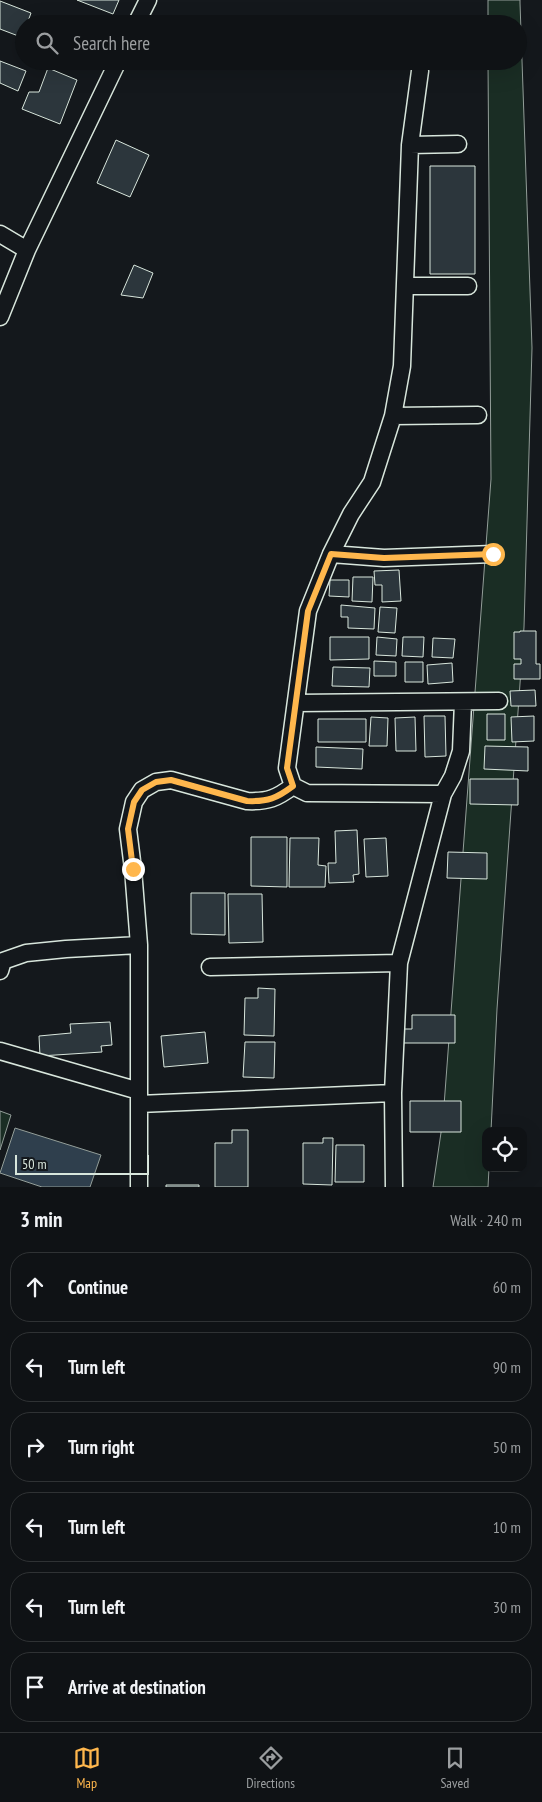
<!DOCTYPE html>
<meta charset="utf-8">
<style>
body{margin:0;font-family:"PT Sans Narrow",sans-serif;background:#181b1e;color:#f1f3f6}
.controls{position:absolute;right:15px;bottom:15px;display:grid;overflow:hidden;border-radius:10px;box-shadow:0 5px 20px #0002}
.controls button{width:45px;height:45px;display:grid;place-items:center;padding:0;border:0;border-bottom:1px solid #2f3234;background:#0f1215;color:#f1f3f6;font:25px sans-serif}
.scale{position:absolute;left:15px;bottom:12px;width:134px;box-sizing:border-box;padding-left:5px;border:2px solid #d8e6dc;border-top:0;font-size:14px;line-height:18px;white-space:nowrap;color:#d8e6dc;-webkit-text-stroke:4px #14181c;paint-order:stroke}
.stop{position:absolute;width:15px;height:15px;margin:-11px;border:4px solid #ffb74d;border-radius:50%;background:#fff}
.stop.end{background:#ffb74d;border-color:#fff;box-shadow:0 1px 5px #0008}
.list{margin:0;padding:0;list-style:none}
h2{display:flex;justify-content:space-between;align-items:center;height:65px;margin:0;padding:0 20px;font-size:21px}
h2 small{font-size:16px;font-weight:400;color:#9b9ea0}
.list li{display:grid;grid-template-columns:32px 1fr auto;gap:15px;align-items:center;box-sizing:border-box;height:70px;margin:0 10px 10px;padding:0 10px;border:1px solid #2f3234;border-radius:20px}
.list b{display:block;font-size:19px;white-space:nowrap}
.list em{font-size:16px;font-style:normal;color:#9b9ea0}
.icon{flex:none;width:28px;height:28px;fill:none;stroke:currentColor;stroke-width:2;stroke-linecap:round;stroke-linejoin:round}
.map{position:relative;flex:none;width:542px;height:1187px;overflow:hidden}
.search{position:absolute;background:#0f1215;box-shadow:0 5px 20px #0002;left:15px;right:15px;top:15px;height:55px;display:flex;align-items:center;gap:12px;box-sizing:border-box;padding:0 18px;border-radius:28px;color:#9b9ea0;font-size:19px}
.sheet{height:545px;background:#0f1215}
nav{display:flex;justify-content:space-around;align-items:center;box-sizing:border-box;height:70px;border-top:1px solid #2f3234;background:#0f1215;font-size:14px;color:#9b9ea0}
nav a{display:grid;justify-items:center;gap:2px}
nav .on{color:#ffb74d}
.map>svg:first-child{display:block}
.green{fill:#1a2d24;stroke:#939e99}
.water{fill:#2f3f4d;stroke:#939e99}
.building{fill:#2c363c;stroke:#d8e6dc}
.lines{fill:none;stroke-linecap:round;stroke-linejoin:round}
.minor-casing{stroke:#d8e6dc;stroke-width:19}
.minor{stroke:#14181c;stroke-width:16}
.route{stroke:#ffb74d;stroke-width:6}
</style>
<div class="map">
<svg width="542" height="1187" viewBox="0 0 542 1187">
<rect width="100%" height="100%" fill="#14181c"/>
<!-- green -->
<path class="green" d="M 488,0 L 520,0 L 520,3 L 532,348 L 524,627 L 497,1009 L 491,1131 L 486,1131 L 486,1168 L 489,1168 L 488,1187 L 433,1187 L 443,1119 L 491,479 L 488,61 L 518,61 L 518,24 L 488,24 Z
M 0,1111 L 11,1115 L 0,1150 Z"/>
<!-- water -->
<path class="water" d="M 15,1128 L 101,1155 L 90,1187 L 42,1187 L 0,1173 Z"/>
<!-- building -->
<path class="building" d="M 77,0 L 119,0 L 113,14 Z
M 0,1 L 31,13 L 27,24 L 24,24 L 24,31 L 21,37 L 0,29 Z
M 0,61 L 26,71 L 18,91 L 0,83 Z
M 48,68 L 77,80 L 60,124 L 22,109 L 29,92 L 39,92 Z
M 116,140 L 149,155 L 130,197 L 97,183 Z
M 430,166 L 475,166 L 475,274 L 430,274 Z
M 134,265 L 153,273 L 143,298 L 121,295 Z
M 399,570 L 401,601 L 382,602 L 382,585 L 375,585 L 374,571 Z
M 353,577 L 373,577 L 372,602 L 352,601 Z
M 330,580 L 349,580 L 349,597 L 329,596 Z
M 341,605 L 375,608 L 374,629 L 348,628 L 348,617 L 341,617 Z
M 380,607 L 397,608 L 395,633 L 378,632 Z
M 520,631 L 536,631 L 536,664 L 540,664 L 540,679 L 514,679 L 514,664 L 521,664 L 521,659 L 514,659 L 514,632 L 520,632 Z
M 330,637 L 369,637 L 369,659 L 330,660 Z
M 377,637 L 397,639 L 396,656 L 376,655 Z
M 403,637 L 424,637 L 423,657 L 402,656 Z
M 433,638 L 455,639 L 453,658 L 432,657 Z
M 374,661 L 396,662 L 396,676 L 374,676 Z
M 405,662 L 423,662 L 423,682 L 405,682 Z
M 452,663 L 453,682 L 428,684 L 427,665 Z
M 333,667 L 370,668 L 369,687 L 332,686 Z
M 535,690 L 536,706 L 511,706 L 510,691 Z
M 487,714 L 505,714 L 505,740 L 487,740 Z
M 424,716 L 445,716 L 446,756 L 425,757 Z
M 534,716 L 534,741 L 512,742 L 511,717 Z
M 371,717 L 388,718 L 387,746 L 369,746 Z
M 415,717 L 416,751 L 396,751 L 395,718 Z
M 318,719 L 366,719 L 366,742 L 318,742 Z
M 485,746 L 528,747 L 528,771 L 484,769 Z
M 316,747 L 363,749 L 362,769 L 316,767 Z
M 470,779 L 518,779 L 518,805 L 470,804 Z
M 357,830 L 359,874 L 353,875 L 354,882 L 329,883 L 328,863 L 336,863 L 335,831 Z
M 251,837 L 287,837 L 287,887 L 251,886 Z
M 290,838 L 319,838 L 318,865 L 326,866 L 325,887 L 289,887 Z
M 386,838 L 388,876 L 366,877 L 364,839 Z
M 448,852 L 487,853 L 487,879 L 447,878 Z
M 191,893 L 225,893 L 225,935 L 191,934 Z
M 228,894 L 262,894 L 263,942 L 229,943 Z
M 258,988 L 275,989 L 274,1036 L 244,1035 L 245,998 L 258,998 Z
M 412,1015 L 455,1015 L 455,1043 L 403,1043 L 403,1029 L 412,1029 Z
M 110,1022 L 112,1045 L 101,1046 L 102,1052 L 40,1056 L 39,1036 L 71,1033 L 70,1024 Z
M 205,1032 L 208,1063 L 164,1067 L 161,1036 Z
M 245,1042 L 275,1042 L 274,1078 L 243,1077 Z
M 410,1101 L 461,1101 L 461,1132 L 410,1132 Z
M 232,1130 L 248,1130 L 248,1187 L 215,1187 L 215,1143 L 232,1143 Z
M 323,1138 L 333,1138 L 332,1185 L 303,1184 L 303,1143 L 323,1143 Z
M 336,1145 L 364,1145 L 364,1182 L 335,1182 Z
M 166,1185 L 199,1185 L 199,1187 L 166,1187 Z"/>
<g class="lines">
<defs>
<path id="minor" d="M 136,24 L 148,0
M 410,145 L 458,144
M 0,234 L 27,250
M 406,286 L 468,286
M 0,317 L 27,250 L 118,61
M 393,416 L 478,415
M 331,554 L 384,558 L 493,554
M 296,703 L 499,701
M 443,794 L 453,776 L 461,751 L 463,702
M 210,967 L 399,963
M 0,971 L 3,961 L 26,953 L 66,949 L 139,945
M 0,1051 L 139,1091
M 139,1104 L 393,1093
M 139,1187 L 139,945 L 133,869 L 128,829 L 134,802 L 142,790 L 156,782 L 171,780 L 247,801 C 268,802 277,798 293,786
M 394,1187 L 393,1093 L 399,963 L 443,794 L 307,793 L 293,786 L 287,768 L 308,611 L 331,554 L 351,514 L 372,482 L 393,416 L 402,366 L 410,145 L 420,71"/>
</defs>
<!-- minor casing -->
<use href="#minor" class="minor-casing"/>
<!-- minor -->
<use href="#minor" class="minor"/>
</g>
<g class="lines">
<!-- route -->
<path class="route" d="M 133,869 L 128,829 L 134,802 L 142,790 L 156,782 L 171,780 L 247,801 C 268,802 277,798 293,786 L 287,768 L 308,611 L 331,554 L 384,558 L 493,554"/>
</g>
</svg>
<div class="controls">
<button><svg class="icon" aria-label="locate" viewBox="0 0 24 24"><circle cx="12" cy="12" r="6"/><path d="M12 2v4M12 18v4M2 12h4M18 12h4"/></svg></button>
</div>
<div class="scale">50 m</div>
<div class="stop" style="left:493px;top:554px"></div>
<div class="stop end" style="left:133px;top:869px"></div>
<div class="search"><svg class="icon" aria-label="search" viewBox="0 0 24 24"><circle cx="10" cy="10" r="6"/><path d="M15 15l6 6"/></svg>Search here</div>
</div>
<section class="sheet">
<h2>3 min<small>Walk · 240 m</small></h2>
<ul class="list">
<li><svg class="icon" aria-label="ahead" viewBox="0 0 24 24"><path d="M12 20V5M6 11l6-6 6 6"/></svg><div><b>Continue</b></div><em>60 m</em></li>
<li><svg class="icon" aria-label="left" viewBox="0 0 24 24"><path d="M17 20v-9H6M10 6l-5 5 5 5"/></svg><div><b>Turn left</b></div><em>90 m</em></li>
<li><svg class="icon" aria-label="right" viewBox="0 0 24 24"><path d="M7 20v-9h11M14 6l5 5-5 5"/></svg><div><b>Turn right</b></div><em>50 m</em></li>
<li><svg class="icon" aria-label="left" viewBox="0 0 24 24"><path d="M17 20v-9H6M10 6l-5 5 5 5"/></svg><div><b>Turn left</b></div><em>10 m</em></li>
<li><svg class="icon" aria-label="left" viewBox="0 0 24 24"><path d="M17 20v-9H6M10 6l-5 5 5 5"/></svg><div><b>Turn left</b></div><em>30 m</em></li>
<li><svg class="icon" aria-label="arrive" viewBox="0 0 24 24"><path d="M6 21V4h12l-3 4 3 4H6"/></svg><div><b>Arrive at destination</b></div></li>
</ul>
</section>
<nav>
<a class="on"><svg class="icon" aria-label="map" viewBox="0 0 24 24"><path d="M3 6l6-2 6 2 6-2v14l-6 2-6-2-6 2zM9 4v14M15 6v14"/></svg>Map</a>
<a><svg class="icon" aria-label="directions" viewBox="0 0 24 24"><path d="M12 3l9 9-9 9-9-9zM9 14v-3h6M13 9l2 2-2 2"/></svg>Directions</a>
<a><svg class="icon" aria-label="saved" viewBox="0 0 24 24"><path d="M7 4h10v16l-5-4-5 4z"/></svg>Saved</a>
</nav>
